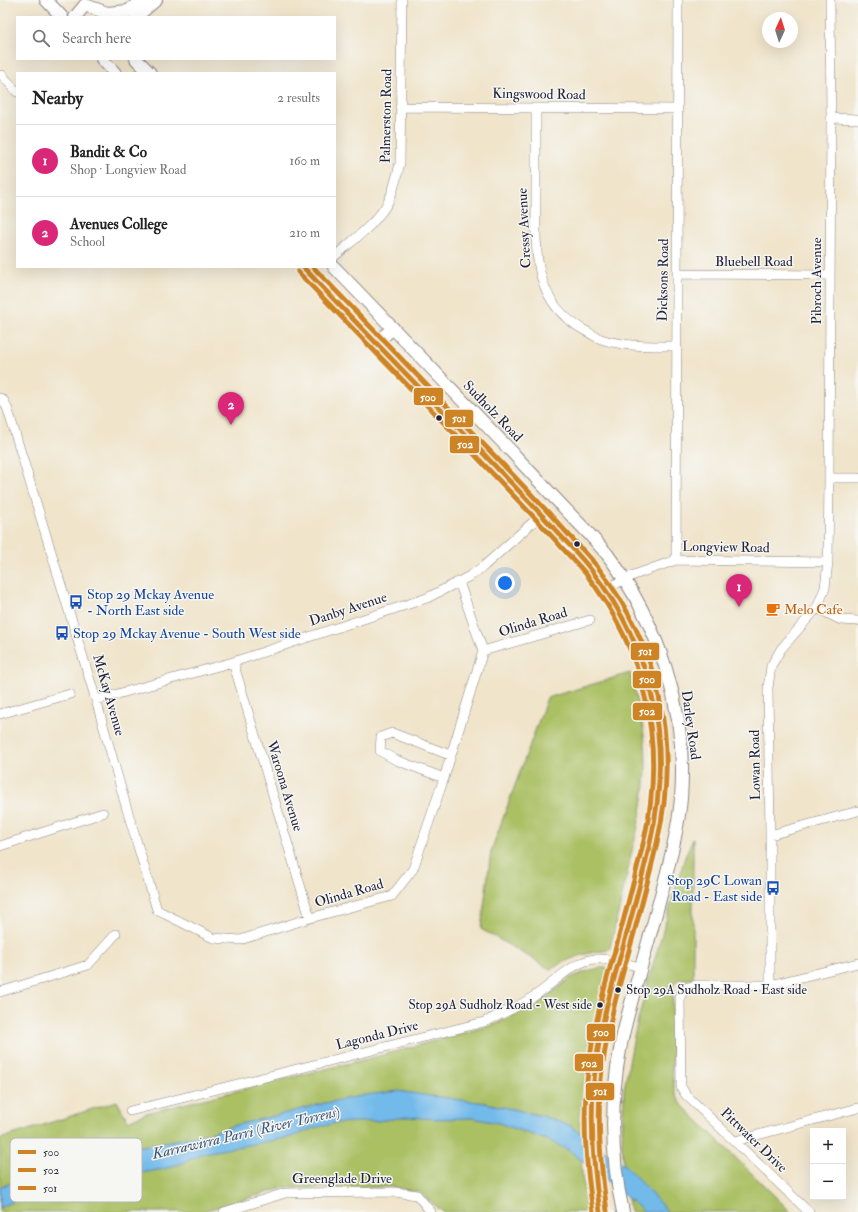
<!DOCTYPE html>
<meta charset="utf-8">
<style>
body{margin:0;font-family:"IM FELL Double Pica",serif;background:#f2f2f2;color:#222}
.controls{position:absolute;right:12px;bottom:12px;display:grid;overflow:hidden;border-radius:0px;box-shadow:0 4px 16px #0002}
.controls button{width:36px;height:36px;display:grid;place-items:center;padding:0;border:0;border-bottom:1px solid #e0e0e0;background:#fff;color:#222;font:20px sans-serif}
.compass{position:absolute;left:762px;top:12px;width:36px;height:36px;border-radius:50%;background:#fff;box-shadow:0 4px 16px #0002;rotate:4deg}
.you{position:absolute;left:505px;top:583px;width:14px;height:14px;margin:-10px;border:3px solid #fff;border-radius:50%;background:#1a73e8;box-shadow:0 0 0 6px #1a73e833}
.badge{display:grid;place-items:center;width:26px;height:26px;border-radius:50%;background:#db2777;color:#fff;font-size:13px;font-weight:700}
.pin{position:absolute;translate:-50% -33px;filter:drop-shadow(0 1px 2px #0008)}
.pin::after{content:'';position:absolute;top:21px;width:14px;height:12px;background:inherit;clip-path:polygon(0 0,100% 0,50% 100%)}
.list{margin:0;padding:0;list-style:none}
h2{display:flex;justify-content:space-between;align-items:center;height:52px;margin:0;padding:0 16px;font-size:17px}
h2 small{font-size:13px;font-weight:400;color:#767676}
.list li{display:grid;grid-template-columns:26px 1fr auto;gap:12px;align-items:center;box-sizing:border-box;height:72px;padding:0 16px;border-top:1px solid #e0e0e0}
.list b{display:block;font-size:15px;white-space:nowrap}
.list p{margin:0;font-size:13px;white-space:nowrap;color:#767676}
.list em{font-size:13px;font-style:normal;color:#767676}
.icon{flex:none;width:22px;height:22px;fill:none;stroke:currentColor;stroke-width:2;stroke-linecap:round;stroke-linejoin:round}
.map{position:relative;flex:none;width:858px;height:1212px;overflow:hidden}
.search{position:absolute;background:#fff;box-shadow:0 4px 16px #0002;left:16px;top:16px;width:320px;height:44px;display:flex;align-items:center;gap:10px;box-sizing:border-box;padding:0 14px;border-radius:0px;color:#767676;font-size:15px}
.panel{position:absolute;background:#fff;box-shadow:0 4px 16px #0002;left:16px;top:72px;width:320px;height:196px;border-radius:0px}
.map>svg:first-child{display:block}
.green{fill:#aac064;stroke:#667150}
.water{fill:#72baea;stroke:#4a6e92}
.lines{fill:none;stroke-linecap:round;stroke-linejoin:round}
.street-casing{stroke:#898382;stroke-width:10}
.secondary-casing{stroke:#898382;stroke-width:14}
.street{stroke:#fff;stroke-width:9}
.secondary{stroke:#fff;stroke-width:12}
.bus-1-casing{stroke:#f6f6f2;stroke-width:8}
.bus-2-casing{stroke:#f6f6f2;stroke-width:8}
.bus-3-casing{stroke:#f6f6f2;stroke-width:8}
.bus-1{stroke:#ce8424;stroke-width:5}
.bus-2{stroke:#ce8424;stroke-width:5}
.bus-3{stroke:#ce8424;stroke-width:5}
.bus-dot{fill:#22223b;stroke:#f6f6f2;stroke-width:1.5}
.labels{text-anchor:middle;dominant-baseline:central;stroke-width:3;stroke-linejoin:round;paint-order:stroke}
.bus-label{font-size:13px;fill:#22223b;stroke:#f6f6f2;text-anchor:start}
.street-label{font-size:14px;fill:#22223b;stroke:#f6f6f2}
.transit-label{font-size:14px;fill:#164399;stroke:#f6f6f2;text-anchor:start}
.food-label{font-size:14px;fill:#c56008;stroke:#f6f6f2;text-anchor:start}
.water-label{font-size:15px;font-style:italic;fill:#3e5778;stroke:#f6f6f2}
.key{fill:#f6f6f2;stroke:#b6b6bb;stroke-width:1}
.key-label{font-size:11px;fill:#22223b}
.line-badge{stroke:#f6f6f2;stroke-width:1.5}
.badge-label{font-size:11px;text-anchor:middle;font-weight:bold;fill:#fff}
</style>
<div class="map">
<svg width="858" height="1212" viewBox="0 0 858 1212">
<rect width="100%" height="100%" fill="#f6f6f2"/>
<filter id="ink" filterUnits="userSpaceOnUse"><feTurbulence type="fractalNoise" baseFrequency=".025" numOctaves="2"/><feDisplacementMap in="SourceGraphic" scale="8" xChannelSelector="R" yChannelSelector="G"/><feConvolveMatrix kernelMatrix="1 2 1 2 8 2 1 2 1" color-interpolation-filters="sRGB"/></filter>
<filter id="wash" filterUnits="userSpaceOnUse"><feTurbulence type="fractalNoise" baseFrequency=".012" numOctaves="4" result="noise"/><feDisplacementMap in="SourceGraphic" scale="16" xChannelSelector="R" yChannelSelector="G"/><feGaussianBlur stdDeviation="0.9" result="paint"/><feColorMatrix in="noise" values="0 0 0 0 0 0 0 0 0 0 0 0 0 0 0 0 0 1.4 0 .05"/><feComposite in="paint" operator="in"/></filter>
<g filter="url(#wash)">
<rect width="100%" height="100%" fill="#f0e4ca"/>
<!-- green -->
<path class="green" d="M 630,673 C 638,702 646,733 646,763 C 646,796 638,827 630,859 C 624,889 617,918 610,948 C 606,952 600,951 595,952 C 579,955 564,961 550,969 L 481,929 L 491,851 L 547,698 Z
M 693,838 L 693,979 L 678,979 L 673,986 L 672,1071 L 675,1094 L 683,1106 L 791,1212 L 630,1212 L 624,1171 L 622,1143 L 624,1089 L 634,1036 L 646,988 L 685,857 Z
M 607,967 L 591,1041 L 580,1118 L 582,1175 L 587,1212 L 443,1212 L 419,1192 L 392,1187 L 283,1188 L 200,1212 L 0,1212 L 0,1139 L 117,1101 L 128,1121 L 146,1113 L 375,1057 L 496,1024 L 542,1001 L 570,978 L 590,970 Z"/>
<!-- water -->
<path class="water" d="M 398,1091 L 431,1096 L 486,1103 L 543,1116 L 571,1126 L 627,1167 L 668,1212 L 645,1212 L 570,1151 L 550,1141 L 498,1123 L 472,1118 L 437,1119 L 406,1117 L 378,1121 L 337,1123 L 314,1128 L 292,1137 L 204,1153 L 183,1163 L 164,1169 L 129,1175 L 107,1176 L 87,1180 L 18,1199 L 0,1208 L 0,1187 L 106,1153 L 206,1134 L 236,1125 L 282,1114 L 325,1103 L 366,1095 Z"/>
</g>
<g filter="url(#ink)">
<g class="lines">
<defs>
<path id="street" d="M 2,75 L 17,92
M 400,107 L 678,109
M 536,108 C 536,138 536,167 536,197 C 536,249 531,301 584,330 C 590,333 595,337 601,339 C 624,347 652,346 676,346
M 831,118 L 858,119
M 335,256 C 352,241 377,223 388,202 C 394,190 397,176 400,163 L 402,0
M 677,274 L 830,275
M 0,398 L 4,401 L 8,410 L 96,700 L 126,806 L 157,910 L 213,938 L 240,940 L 310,918 L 392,896 L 413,869 L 444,778 L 483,651 L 459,582
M 829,478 L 858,478
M 676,560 L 678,0
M 605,589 L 634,575 L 676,560 L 828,562
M 817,608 L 841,620 L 858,621
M 483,651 L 590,620
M 233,662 L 310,918
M 96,700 L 233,662 L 427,598 L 470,576 L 484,566 L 541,515
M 0,714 L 70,694
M 444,778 L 396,760 L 380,751 L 381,737 L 392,733 L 450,755
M 770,835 L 858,811
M 0,846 L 103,813
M 770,985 L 770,835 L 768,688 L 771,666 L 781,649 L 817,608 L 825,588 L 828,562 L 829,478 L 831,118 L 830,0
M 0,992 L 88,965 L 116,934
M 130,1111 L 484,1022 C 501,1014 521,1006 536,995 C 553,984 574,960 596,959 C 609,958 627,964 641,967
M 735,1141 L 858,1108
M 224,1212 L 285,1193 L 395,1192 L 417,1195 L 431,1212
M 809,1212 L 686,1095 L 681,1087 L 680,997 L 685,988 L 696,985 L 770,985 L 858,963"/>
<path id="secondary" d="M 46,0 L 62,17
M 85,5 L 107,13 L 128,11
M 75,17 L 85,5
M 122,17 L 141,0
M 136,17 L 156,0
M 102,59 L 115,73
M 136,59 L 150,73
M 303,267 C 364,331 427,395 488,459 C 510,481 531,504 552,526 C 565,541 579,555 592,571 C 640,632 666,712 659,790 C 657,813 652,836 646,859 C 632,923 609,985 598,1049 C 588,1103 591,1158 600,1212
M 334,267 C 393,328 452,389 511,451 C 530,472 550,493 570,514 C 583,527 595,540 607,554 C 659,623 688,711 681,798 C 679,823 673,848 667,872 C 657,912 645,952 634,992 C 629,1011 623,1031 620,1050 C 610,1104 611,1159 623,1212
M 376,343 L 393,328"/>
</defs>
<!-- street casing -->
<use href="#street" class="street-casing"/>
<!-- secondary casing -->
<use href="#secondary" class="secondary-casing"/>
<!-- street -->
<use href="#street" class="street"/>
<!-- secondary -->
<use href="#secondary" class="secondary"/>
<defs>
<path id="bus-1" d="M 303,267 C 362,329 422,390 481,451 C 507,479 534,506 559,534 C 570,546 582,558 592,571 C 654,651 673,746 650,843 C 643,874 635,903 627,933 C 614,978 600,1024 595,1071 C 589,1118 593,1165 600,1212"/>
<path id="bus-2" d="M 298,272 C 357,333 416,394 475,455 C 502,484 530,512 557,542 C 566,553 577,563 586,574 C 646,651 666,745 644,840 C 636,873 627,907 618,940 C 605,983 593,1027 588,1072 C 582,1119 586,1165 593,1212"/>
<path id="bus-3" d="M 313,267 C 372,329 431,389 490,451 C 516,478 543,506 568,534 C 578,545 588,555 597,566 C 660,647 680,744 657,843 C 650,873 642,903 634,933 C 621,978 608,1023 602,1070 C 596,1117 600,1164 607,1211"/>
</defs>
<!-- bus-1 casing -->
<use href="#bus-1" class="bus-1-casing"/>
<!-- bus-2 casing -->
<use href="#bus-2" class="bus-2-casing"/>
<!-- bus-3 casing -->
<use href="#bus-3" class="bus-3-casing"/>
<!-- bus-1 -->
<use href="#bus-1" class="bus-1"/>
<!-- bus-2 -->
<use href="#bus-2" class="bus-2"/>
<!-- bus-3 -->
<use href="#bus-3" class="bus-3"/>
</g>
</g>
<!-- icons -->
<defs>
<symbol id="bus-bare" viewBox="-9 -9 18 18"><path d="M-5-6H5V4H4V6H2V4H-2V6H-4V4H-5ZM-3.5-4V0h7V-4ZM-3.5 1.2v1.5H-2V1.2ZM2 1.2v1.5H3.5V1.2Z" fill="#1a4fb4" stroke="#f6f6f2" stroke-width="2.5" paint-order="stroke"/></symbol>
<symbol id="cafe-bare" viewBox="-9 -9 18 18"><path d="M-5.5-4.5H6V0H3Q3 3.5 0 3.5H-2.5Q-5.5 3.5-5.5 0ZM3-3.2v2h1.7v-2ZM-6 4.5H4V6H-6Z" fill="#e8710a" stroke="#f6f6f2" stroke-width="2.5" paint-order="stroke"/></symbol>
</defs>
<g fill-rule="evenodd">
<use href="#bus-bare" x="66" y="592" width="20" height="20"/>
<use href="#cafe-bare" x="763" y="599" width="20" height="20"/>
<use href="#bus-bare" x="52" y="623" width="20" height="20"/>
<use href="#bus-bare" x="763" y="878" width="20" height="20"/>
</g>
<!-- markers -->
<g class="bus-dot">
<circle cx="439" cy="418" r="3.5"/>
<circle cx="577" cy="544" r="3.5"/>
<circle cx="618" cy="990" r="3.5"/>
<circle cx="600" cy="1005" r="3.5"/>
</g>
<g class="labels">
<!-- bus labels -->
<g class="bus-label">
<text x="626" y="990">Stop 29A Sudholz Road - East side</text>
<text x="592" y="1005" text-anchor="end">Stop 29A Sudholz Road - West side</text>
</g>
<!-- street labels -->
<g class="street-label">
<text transform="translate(539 94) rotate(1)">Kingswood Road</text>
<text transform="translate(386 116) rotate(-89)">Palmerston Road</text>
<text transform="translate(524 228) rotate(-93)">Cressy Avenue</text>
<text x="754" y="261">Bluebell Road</text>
<text transform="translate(663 280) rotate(-89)">Dicksons Road</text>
<text transform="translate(816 281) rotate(-90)">Pibroch Avenue</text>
<text transform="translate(493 411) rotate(46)">Sudholz Road</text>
<text transform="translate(726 547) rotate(1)">Longview Road</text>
<text transform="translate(348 609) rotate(-18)">Danby Avenue</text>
<text transform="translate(533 622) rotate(-17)">Olinda Road</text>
<text transform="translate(109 695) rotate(74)">McKay Avenue</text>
<text transform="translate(691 725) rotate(82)">Darley Road</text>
<text transform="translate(755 765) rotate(-91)">Lowan Road</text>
<text transform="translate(285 786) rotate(73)">Waroona Avenue</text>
<text transform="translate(349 893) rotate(-16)">Olinda Road</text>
<text transform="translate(377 1035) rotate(-14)">Lagonda Drive</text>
<text transform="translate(754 1140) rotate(44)">Pittwater Drive</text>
<text x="342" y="1178">Greenglade Drive</text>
</g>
<!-- transit labels -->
<g class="transit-label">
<text x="87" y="594">Stop 29 Mckay Avenue<tspan x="87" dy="16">- North East side</tspan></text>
<text x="73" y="633">Stop 29 Mckay Avenue - South West side</text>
<text x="762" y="880" text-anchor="end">Stop 29C Lowan<tspan x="762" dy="16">Road - East side</tspan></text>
</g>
<!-- food labels -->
<g class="food-label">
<text x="784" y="609">Melo Cafe</text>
</g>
<!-- water labels -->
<g class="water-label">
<text transform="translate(246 1133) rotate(-13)">Karrawirra Parri (River Torrens)</text>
</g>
</g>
<!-- legend -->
<rect x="10" y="1138" width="132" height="64" rx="6" class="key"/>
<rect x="18" y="1150" width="18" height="4" fill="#ce8424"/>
<rect x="18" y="1168" width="18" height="4" fill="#ce8424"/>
<rect x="18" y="1186" width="18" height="4" fill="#ce8424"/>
<g class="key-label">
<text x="43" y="1156">500</text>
<text x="43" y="1174">502</text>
<text x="43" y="1192">501</text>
</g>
<g class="line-badge">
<rect x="413" y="387" width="31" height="19" rx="4" fill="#ce8424"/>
<rect x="444" y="409" width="30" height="19" rx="4" fill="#ce8424"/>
<rect x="449" y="435" width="31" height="19" rx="4" fill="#ce8424"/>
<rect x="630" y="642" width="30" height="19" rx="4" fill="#ce8424"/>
<rect x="632" y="670" width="30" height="19" rx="4" fill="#ce8424"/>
<rect x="632" y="702" width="31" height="19" rx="4" fill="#ce8424"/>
<rect x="586" y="1023" width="30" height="19" rx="4" fill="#ce8424"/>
<rect x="574" y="1053" width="30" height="19" rx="4" fill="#ce8424"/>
<rect x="585" y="1082" width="30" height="19" rx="4" fill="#ce8424"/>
</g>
<g class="badge-label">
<text x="428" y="401">500</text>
<text x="459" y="422">501</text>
<text x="465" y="448">502</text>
<text x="645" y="655">501</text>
<text x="647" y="683">500</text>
<text x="647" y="715">502</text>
<text x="601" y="1036">500</text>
<text x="589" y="1067">502</text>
<text x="600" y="1095">501</text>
</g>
</svg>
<div class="controls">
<button>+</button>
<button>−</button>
</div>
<svg class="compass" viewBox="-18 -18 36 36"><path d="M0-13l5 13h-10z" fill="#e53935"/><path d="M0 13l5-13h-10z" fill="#767676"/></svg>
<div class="you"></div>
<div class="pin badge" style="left:739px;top:607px">1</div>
<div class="pin badge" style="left:231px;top:425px">2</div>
<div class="search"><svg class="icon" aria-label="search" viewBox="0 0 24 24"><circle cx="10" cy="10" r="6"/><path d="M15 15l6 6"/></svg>Search here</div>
<section class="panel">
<h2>Nearby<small>2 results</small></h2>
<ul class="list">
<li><span class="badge">1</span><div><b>Bandit &amp; Co</b><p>Shop · Longview Road</p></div><em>160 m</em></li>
<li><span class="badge">2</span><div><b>Avenues College</b><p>School</p></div><em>210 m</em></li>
</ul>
</section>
</div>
